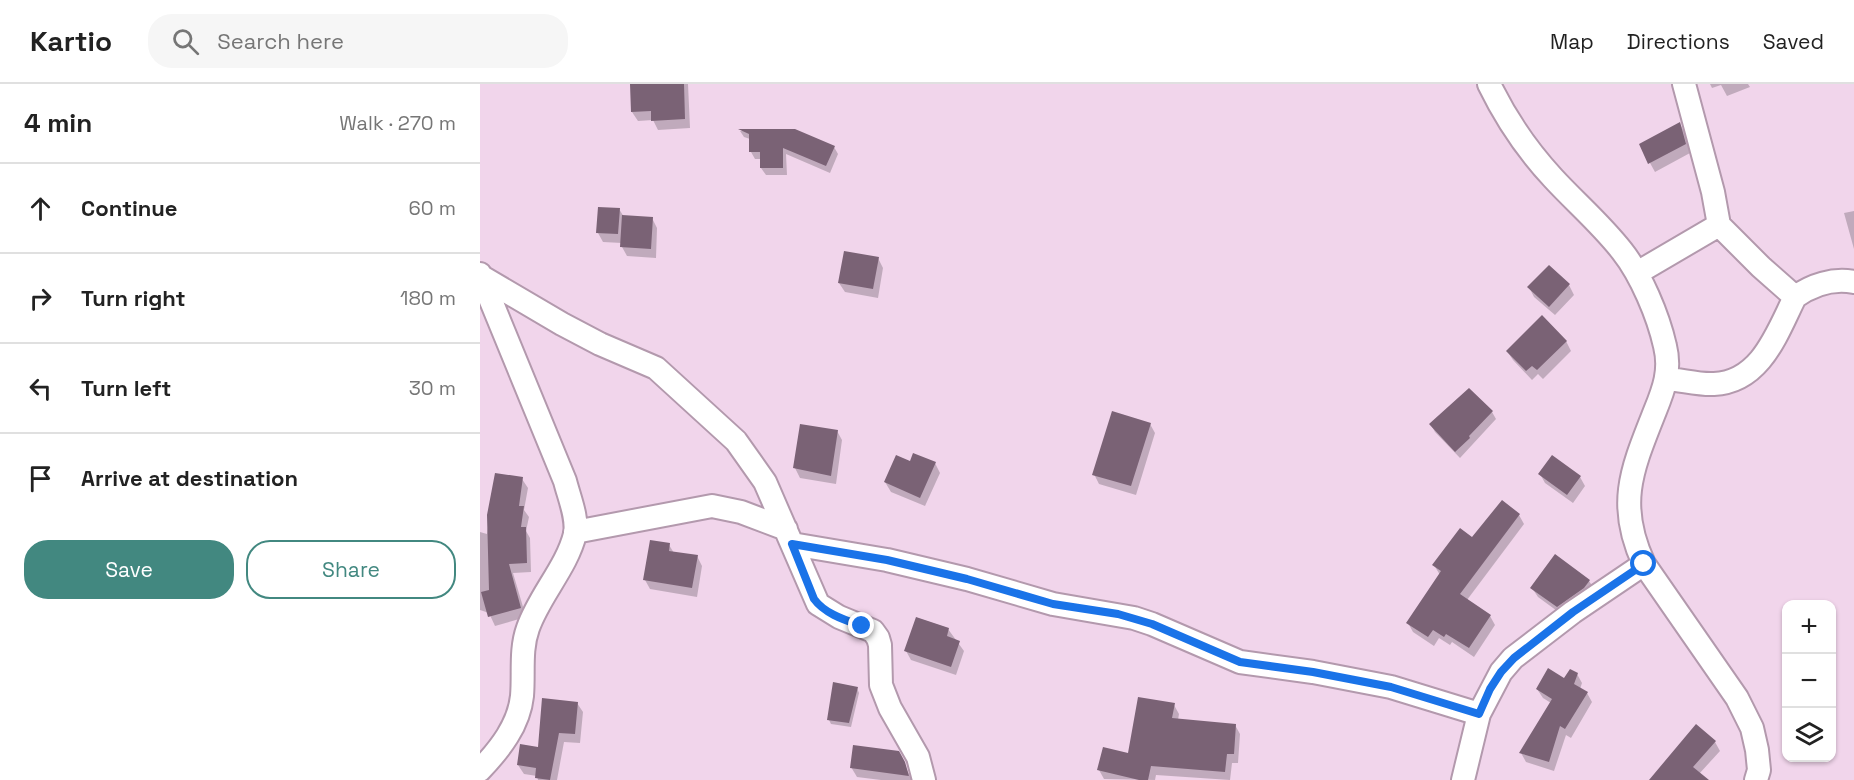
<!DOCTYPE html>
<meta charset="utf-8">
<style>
body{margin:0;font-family:"Space Grotesk",sans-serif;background:#f6f6f6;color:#222}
.controls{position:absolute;right:18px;bottom:18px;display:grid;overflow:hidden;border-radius:12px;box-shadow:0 2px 4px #0004}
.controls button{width:54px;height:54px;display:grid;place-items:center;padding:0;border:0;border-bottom:2px solid #e0e0e0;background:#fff;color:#222;font:30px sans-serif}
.stop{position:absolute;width:18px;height:18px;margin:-14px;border:4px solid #1a73e8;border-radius:50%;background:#fff}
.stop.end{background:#1a73e8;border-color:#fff;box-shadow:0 2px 6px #0008}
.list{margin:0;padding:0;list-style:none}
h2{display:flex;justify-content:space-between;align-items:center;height:78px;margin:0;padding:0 24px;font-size:26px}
h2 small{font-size:20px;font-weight:400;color:#767676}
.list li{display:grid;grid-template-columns:39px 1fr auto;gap:18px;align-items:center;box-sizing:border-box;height:90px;padding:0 24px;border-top:2px solid #e0e0e0}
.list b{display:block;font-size:22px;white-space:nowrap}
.list em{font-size:20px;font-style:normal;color:#767676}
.actions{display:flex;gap:12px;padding:18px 24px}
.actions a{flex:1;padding:14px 0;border:2px solid #428880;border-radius:24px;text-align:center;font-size:21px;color:#428880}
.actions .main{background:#428880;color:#fff}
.icon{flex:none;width:33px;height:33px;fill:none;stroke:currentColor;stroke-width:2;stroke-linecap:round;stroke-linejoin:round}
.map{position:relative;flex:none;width:1374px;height:696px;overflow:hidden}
header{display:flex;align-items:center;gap:36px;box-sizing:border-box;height:84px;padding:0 30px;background:#fff;border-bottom:2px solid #e0e0e0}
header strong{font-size:28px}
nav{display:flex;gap:33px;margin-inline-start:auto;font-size:21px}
.search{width:420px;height:54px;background:#f6f6f6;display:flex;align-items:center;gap:15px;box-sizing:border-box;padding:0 21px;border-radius:24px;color:#767676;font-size:22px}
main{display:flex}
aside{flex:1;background:#fff}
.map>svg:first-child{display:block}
.shadow{fill:#0003}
.building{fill:#7a6275}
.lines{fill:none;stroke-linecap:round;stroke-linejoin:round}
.street-casing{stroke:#b399ad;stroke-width:26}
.street{stroke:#fff;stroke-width:22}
.route{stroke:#1a73e8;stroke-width:8}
</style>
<header>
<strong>Kartio</strong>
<div class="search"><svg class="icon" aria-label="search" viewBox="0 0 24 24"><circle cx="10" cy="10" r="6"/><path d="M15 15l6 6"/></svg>Search here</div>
<nav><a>Map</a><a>Directions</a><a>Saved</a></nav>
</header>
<main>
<aside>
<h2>4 min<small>Walk · 270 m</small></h2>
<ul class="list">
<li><svg class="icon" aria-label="ahead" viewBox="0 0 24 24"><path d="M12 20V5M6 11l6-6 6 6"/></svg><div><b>Continue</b></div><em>60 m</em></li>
<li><svg class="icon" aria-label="right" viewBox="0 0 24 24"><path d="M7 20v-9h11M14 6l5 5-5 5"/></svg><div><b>Turn right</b></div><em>180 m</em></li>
<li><svg class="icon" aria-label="left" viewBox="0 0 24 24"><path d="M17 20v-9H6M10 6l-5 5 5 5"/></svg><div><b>Turn left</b></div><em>30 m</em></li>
<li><svg class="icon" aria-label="arrive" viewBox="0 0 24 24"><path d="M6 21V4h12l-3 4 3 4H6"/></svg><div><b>Arrive at destination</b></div></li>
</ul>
<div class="actions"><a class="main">Save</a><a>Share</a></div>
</aside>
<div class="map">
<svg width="1374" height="696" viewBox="0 0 1374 696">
<rect width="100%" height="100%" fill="#f1d5eb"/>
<!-- shadow -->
<path class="shadow" d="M 151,0 L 208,0 L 210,44 L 178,46 L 173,36 L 158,37 L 152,28 Z
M 1230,0 L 1268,0 L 1270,3 L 1247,12 L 1241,1 L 1232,4 Z
M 1200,40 L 1205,49 L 1210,69 L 1175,88 L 1170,79 Z
M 315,46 L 354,63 L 358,70 L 350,89 L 306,70 L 307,91 L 286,91 L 281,84 L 281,75 L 275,75 L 271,68 L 270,55 L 264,53 L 260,47 Z
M 139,125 L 144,133 L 172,134 L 177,144 L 176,174 L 147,172 L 142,163 L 142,159 L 123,158 L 118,149 Z
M 1374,127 L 1374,165 L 1364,129 Z
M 398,174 L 403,184 L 398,214 L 365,208 L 359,199 Z
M 1089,201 L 1094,211 L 1075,231 L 1054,213 L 1049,203 Z
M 1086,257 L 1091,267 L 1063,295 L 1058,290 L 1052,296 L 1033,276 L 1027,267 Z
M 1012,328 L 1016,335 L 980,374 L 955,348 L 951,341 Z
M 670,340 L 675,349 L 656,411 L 619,400 L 614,390 Z
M 357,347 L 362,356 L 356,400 L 320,394 L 315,384 Z
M 455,379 L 460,389 L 445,422 L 411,408 L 405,398 Z
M 1060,390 L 1100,393 L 1105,402 L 1093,419 L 1065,399 Z
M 16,391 L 42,395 L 48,404 L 44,426 L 49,433 L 46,447 L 50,454 L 51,488 L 33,489 L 46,533 L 15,542 L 9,529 L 0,526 L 0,448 L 7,450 Z
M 1039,431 L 1044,440 L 987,516 L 1010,532 L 1015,541 L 994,573 L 972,558 L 970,561 L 959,554 L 954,562 L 933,548 L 928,539 L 960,491 L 954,481 L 993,455 Z
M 189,461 L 194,469 L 217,472 L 222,482 L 217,513 L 170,505 L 165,496 Z
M 1109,497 L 1115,506 L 1084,532 L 1058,513 L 1052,504 Z
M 468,545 L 484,567 L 476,591 L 431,576 L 426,567 Z
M 1097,590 L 1102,599 L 1100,605 L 1107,609 L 1112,618 L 1091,654 L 1086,651 L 1074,687 L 1046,678 L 1041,669 L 1071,619 L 1063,614 L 1057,605 Z
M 377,604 L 379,609 L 371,643 L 351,640 L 349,636 Z
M 97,619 L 103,628 L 100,659 L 84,658 L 77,696 L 58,696 L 57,692 L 44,690 L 38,681 L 59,665 Z
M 694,621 L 699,630 L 698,636 L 755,641 L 760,650 L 758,679 L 752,679 L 750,696 L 676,691 L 675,696 L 624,695 L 619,686 L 649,670 Z
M 1235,658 L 1240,667 L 1219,690 L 1224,696 L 1171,696 Z
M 418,668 L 432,696 L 401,696 L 377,693 L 371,683 Z"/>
<!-- building -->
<path class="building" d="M 150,0 L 204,0 L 205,35 L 171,37 L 171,27 L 151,28 Z
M 1200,38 L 1206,60 L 1168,80 L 1159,60 Z
M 258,45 L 315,45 L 355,62 L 346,82 L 303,64 L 303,84 L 280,84 L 280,68 L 269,68 L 269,50 Z
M 118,123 L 140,124 L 138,150 L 116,149 Z
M 142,131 L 173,133 L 171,165 L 140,163 Z
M 364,167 L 399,173 L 393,205 L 358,199 Z
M 1069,181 L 1090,200 L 1069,223 L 1047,203 Z
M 1062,231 L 1087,257 L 1057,286 L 1052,282 L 1046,287 L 1026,267 Z
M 989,304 L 1013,327 L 989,352 L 990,354 L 975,368 L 949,340 Z
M 632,327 L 671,339 L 651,402 L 612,391 Z
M 320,340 L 358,346 L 351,392 L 313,384 Z
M 433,369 L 456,378 L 440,414 L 404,398 L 416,371 L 430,377 Z
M 1072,371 L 1101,392 L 1087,411 L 1058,390 Z
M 15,389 L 43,393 L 39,422 L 44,422 L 41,443 L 46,443 L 47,479 L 29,480 L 41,524 L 8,533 L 1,508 L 9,506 L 7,431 Z
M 1022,416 L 1040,430 L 980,510 L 1011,531 L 989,564 L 966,550 L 964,553 L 953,546 L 948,553 L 926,539 L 961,487 L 952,481 L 980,444 L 992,453 Z
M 170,456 L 190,459 L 189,467 L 218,471 L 212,504 L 163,496 Z
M 1075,470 L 1110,496 L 1104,504 L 1077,523 L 1050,504 Z
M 436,533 L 469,544 L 467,552 L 480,557 L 471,583 L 424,567 Z
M 1068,584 L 1084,594 L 1090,585 L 1098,589 L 1094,600 L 1108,608 L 1085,645 L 1080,642 L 1069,678 L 1039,669 L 1072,615 L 1056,605 Z
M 353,598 L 378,603 L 369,639 L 347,636 Z
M 658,613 L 695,619 L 692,634 L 756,640 L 754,670 L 747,670 L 745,688 L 671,682 L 668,696 L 659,696 L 617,686 L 623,663 L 648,669 Z
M 62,614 L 98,618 L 95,650 L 79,649 L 70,696 L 55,694 L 56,684 L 37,681 L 40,660 L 58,663 Z
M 1216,640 L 1236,657 L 1213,683 L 1229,696 L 1169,696 Z
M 373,661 L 419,667 L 425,678 L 429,692 L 370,684 Z"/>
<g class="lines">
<defs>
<path id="street" d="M 1009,0 C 1026,35 1046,65 1073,94 C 1095,118 1121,140 1142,167 C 1161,191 1178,231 1185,262 C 1191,286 1184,305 1175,327 C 1152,385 1136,420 1164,480 L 1257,614 L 1272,644 L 1277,666 L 1279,686 L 1276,696
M 1204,0 L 1233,108 L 1239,141 L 1281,183 L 1315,213
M 1157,189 L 1239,141
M 0,190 L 85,397 C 89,413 98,434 95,450 C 87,483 59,512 48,544 C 40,566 44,589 42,612 C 39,641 20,665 0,686
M 2,193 L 82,240 L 120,260 L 176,284 L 256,357 L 285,398 L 338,520 L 359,533 L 393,547 L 398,554 L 400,561 L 401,601 L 410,624 L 438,673 L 444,696
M 1187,295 C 1202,296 1219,301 1234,300 C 1281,298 1297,249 1315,213 C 1332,201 1353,194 1374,198
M 95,448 L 232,422 L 261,428 L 306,445
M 312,460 L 407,476 L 487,495 L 573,520 L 654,534 L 672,540 L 760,578 L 833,588 L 911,603 L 999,630
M 983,696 L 999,630 L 1021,588 L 1033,574 L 1093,528 L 1164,480"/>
</defs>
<!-- street casing -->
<use href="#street" class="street-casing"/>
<!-- street -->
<use href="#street" class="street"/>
</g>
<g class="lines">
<!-- route -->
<path class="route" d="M 382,542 C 365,536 345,530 334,515 L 312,460 L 407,476 L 487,495 L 573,520 L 638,530 L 672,540 L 760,578 L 833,588 L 911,603 L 999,630 L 1010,605 L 1021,588 L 1034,574 L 1093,528 L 1164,480"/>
</g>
</svg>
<div class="controls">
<button>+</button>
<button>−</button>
<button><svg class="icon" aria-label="layers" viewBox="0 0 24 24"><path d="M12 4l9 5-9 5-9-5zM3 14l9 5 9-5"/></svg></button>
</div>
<div class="stop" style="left:1164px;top:480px"></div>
<div class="stop end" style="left:382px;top:542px"></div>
</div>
</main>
